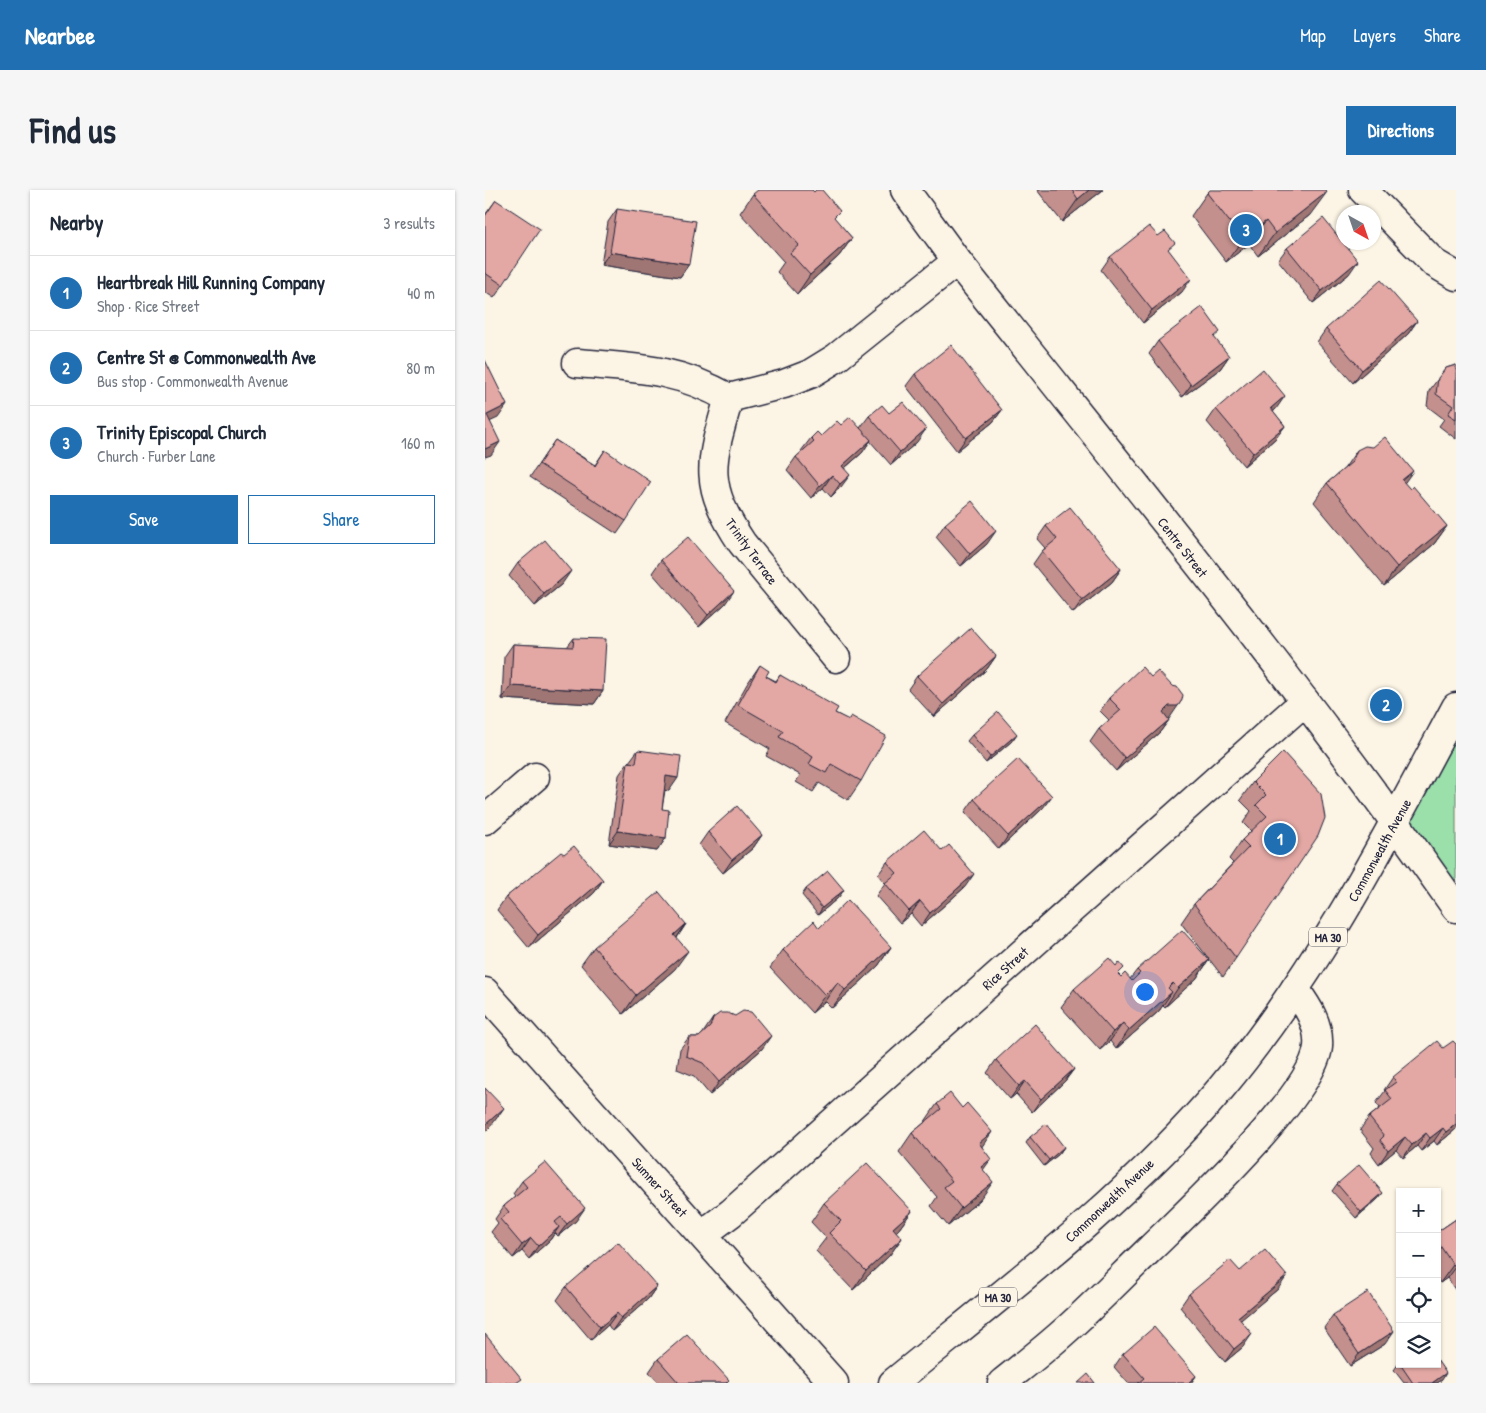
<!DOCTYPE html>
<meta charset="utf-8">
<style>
body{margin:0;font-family:"Patrick Hand",sans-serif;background:#f6f6f7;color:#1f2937}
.controls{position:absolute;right:15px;bottom:15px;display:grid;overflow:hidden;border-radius:0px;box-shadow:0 1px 4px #0004}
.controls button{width:45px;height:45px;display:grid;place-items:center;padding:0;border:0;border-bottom:1px solid #e0e1e3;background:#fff;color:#1f2937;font:25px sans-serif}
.compass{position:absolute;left:851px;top:15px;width:45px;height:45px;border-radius:50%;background:#fff;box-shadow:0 1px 4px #0004;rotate:140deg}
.you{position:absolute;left:659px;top:801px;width:18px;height:18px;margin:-12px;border:4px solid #fff;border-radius:50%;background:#1a73e8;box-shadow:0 0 0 8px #1a73e833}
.badge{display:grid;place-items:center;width:32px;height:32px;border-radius:50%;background:#1f6fb2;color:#fff;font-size:16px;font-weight:700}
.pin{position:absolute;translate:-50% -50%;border:2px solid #fff;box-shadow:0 1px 5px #0006}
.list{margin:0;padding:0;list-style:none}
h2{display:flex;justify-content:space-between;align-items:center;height:65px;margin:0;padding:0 20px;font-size:21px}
h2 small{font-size:16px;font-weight:400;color:#747a83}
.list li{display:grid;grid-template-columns:32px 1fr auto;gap:15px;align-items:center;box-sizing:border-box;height:75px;padding:0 20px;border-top:1px solid #e0e1e3}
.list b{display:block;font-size:19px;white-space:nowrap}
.list p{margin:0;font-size:16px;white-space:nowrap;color:#747a83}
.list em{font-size:16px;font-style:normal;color:#747a83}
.actions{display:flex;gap:10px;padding:15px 20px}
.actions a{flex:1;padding:11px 0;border:1px solid #1f6fb2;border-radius:0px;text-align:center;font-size:18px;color:#1f6fb2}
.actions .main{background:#1f6fb2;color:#fff}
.icon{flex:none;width:28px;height:28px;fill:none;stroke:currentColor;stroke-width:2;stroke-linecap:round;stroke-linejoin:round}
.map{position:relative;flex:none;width:971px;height:1193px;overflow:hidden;border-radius:0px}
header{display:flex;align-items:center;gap:30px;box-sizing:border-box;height:70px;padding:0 25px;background:#1f6fb2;color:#fff}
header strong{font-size:24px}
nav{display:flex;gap:28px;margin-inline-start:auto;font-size:18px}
.intro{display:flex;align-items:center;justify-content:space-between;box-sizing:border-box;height:120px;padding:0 30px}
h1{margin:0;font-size:35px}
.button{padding:12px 22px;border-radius:0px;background:#1f6fb2;color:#fff;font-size:18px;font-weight:700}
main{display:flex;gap:30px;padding:0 30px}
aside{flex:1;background:#fff;border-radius:0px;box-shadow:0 1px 4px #0004}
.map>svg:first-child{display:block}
.green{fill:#9bdfab;stroke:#5e8073}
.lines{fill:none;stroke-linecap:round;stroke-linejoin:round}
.minor-casing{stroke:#22223b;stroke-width:31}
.primary-casing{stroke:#22223b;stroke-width:31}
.minor{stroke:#fcf5e5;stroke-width:28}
.primary{stroke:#fcf5e5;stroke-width:28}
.wall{fill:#c3908d;stroke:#22223b}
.shaded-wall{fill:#9f7673;stroke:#22223b}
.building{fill:#e3a8a4;stroke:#22223b}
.labels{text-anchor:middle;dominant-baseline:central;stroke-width:4.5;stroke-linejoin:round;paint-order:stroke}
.shield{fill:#fcf5e5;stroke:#63616e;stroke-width:1}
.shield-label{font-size:12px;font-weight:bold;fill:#22223b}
.street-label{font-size:14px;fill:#22223b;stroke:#fcf5e5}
</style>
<header>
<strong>Nearbee</strong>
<nav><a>Map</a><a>Layers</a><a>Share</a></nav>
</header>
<div class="intro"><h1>Find us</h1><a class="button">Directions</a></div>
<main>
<aside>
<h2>Nearby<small>3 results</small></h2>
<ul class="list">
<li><span class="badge">1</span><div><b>Heartbreak Hill Running Company</b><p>Shop · Rice Street</p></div><em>40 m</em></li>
<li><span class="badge">2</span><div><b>Centre St @ Commonwealth Ave</b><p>Bus stop · Commonwealth Avenue</p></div><em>80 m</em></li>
<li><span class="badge">3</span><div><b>Trinity Episcopal Church</b><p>Church · Furber Lane</p></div><em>160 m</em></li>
</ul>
<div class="actions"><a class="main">Save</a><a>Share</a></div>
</aside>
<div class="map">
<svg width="971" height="1193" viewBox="0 0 971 1193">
<rect width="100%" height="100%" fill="#fcf5e5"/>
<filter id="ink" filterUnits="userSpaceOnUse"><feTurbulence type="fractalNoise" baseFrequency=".02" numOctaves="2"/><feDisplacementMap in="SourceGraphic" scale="10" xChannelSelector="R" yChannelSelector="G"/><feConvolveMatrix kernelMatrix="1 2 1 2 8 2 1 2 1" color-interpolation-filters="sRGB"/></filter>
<g filter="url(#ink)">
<!-- green -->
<path class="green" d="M 971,517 L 971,718 L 910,631 Z"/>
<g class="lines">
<defs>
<path id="minor" d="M 878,0 L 949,73 L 971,86
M 92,173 C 150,178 191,178 244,208 L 299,194 L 325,184 L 351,168 L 472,71
M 244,208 C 225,273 217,293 257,353 L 351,468
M 0,630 L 50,587
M 0,802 L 349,1193
M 218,1044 L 246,1023 L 820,511
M 517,1193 C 538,1176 560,1159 581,1140 C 610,1114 637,1086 665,1059 C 703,1022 828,905 833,857 C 835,834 822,816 810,799"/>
<path id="primary" d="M 420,0 L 472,71 C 641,284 816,495 971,718
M 408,1193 C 522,1100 642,1010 737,897 C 833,782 901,648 971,517"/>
</defs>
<!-- minor casing -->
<use href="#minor" class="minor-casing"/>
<!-- primary casing -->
<use href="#primary" class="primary-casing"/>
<!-- minor -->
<use href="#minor" class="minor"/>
<!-- primary -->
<use href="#primary" class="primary"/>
</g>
<!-- wall -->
<path class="wall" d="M 552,0 L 618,0 L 577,32 Z
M 722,3 L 825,25 L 773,66 L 764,54 L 741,72 L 706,26 Z
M 268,4 L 350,29 L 367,48 L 354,66 L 312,104 L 292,82 L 299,72 L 255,23 Z
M 11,10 L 18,95 L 9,108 L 0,102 L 0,25 Z
M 132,19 L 204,74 L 195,87 L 116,75 L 123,32 Z
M 802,58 L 864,84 L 828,113 L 793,70 Z
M 684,61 L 697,102 L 658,133 L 616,80 L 625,67 Z
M 932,131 L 923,144 L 868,193 L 832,152 L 841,139 Z
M 673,151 L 744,166 L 735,179 L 697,207 L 664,164 Z
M 971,175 L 971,249 L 954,236 L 959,229 L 942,216 L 944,201 L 961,178 Z
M 430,184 L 517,220 L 508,232 L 472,261 L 421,196 Z
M 731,219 L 791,219 L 788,221 L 800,236 L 791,248 L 759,276 L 722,232 Z
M 384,226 L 432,252 L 406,275 L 385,251 L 377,263 L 360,278 L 356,297 L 346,307 L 338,298 L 326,308 L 302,280 L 311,267 L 317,262 L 316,261 L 326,248 L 336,246 L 356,235 L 375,238 Z
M 70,250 L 110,275 L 120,260 L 141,331 L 132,344 L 45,287 Z
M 872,260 L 919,293 L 962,336 L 949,354 L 899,396 L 829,312 L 842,293 L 859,279 Z
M 460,334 L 502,354 L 476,376 L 451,347 Z
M 561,336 L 636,379 L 627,392 L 588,423 L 548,374 L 557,361 L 560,358 L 552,349 Z
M 176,370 L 240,414 L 214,437 L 167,383 Z
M 33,373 L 77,394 L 50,416 L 24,386 Z
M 89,448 L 118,501 L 109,514 L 17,509 L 19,467 L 28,454 L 82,457 Z
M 511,466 L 502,479 L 449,527 L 423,499 L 432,486 Z
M 275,475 L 281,486 L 291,491 L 295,485 L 350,523 L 363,530 L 366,526 L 376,591 L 363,610 L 334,593 L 328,602 L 311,592 L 315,585 L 281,566 L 285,559 L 240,533 L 262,494 Z
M 666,487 L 684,529 L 683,529 L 684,530 L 675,542 L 631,581 L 605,552 L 614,539 L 624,530 L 615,521 L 624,508 Z
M 487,545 L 527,551 L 501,573 L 482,551 Z
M 153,560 L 184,601 L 180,600 L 177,619 L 181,648 L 172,661 L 124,654 L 134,585 L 143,572 L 144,572 Z
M 798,562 L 751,768 L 738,787 L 696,733 L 709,714 L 748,673 L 744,669 L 757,650 L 766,641 L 758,633 L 766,621 L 755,610 L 768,592 Z
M 489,609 L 558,618 L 514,659 L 480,622 Z
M 223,642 L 277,645 L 268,658 L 238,683 L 214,655 Z
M 79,664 L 118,690 L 109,703 L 44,758 L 12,720 L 21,707 Z
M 402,672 L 480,697 L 436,736 L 426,724 L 415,733 L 391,706 L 400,693 L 393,685 Z
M 321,699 L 354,707 L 333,725 L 317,705 Z
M 201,734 L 192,748 L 190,779 L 138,824 L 96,775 L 109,757 Z
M 334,738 L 406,757 L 393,776 L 347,818 L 340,811 L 327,823 L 285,778 L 298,760 Z
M 724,770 L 711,789 L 680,817 L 678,815 L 674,821 L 631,859 L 625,851 L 615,860 L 576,817 L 589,799 L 634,785 L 636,787 L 645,789 L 652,780 Z
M 228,828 L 277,859 L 225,905 L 209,886 L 192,879 L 195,859 L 204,847 L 214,847 L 218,843 Z
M 511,870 L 589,879 L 580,891 L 547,922 L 531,904 L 525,909 L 502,883 Z
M 908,887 L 971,939 L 952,955 L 949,951 L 936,961 L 932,956 L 918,968 L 911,960 L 894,974 L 886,963 L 889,958 L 875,940 L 884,927 L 895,918 L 891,913 L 900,901 L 899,900 Z
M 452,914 L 497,957 L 498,980 L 495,1010 L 463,1036 L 446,1016 L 452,1007 L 414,962 L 427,943 L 439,933 Z
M 545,947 L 579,957 L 574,964 L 559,976 L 541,953 Z
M 37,991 L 91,1031 L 73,1046 L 70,1043 L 65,1050 L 44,1069 L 37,1061 L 28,1068 L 6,1042 L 13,1033 L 10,1029 L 19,1016 L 30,1007 L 28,1004 Z
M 852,994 L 893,1009 L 871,1028 L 847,1001 Z
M 339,1013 L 427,1021 L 414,1039 L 411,1042 L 417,1048 L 404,1066 L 368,1100 L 331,1061 L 341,1048 L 326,1032 Z
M 971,1029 L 971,1101 L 962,1088 L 955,1093 L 952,1088 L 952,1042 Z
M 755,1081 L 793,1099 L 755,1130 L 758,1157 L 740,1172 L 695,1117 L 704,1104 Z
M 172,1096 L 163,1109 L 127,1141 L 123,1135 L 106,1150 L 72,1110 L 81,1097 Z
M 848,1125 L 900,1154 L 865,1176 L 839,1138 Z
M 638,1164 L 711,1186 L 706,1193 L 643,1193 L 629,1177 Z
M 173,1169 L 242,1193 L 174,1193 L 164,1182 Z
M 914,1173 L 957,1190 L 952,1193 L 919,1193 L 909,1180 Z"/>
<!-- shaded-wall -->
<path class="shaded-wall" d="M 604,0 L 618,0 L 577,32 L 593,9 Z
M 842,2 L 825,25 L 773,66 L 790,43 Z
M 781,31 L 764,54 L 741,72 L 758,49 Z
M 367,48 L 354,66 L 312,104 L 325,85 Z
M 125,62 L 204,74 L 195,87 L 116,75 Z
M 873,71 L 864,84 L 828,113 L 837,101 Z
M 706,89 L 697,102 L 658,133 L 667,120 Z
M 932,131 L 923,144 L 868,193 L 877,180 Z
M 744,166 L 735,179 L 697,207 L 706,195 Z
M 800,206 L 791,219 L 777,231 L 786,218 Z
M 22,215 L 13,228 L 0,234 L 2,225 Z
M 517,220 L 508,232 L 472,261 L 481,248 Z
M 800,236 L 791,248 L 759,276 L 768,263 Z
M 441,239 L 432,252 L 406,275 L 415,262 Z
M 386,250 L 377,263 L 348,288 L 357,276 Z
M 15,252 L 6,265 L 0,267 L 0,259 Z
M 928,281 L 915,299 L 917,290 Z
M 347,285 L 338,298 L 326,308 L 335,296 Z
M 365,285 L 356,297 L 346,307 L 355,294 Z
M 962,336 L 949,354 L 899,396 L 912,377 Z
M 511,341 L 502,354 L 476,376 L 485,364 Z
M 636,379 L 627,392 L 588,423 L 597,410 Z
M 86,381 L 77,394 L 50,416 L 59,404 Z
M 249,401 L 240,414 L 214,437 L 223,425 Z
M 511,466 L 502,479 L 449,527 L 458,514 Z
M 26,496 L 118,501 L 109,514 L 17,509 Z
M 697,510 L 684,529 L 675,529 L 678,522 L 684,516 Z
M 684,530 L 675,542 L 631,581 L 640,568 Z
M 532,544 L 527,551 L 501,573 L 505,567 Z
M 181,586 L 193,588 L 184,601 L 172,599 Z
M 567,606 L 558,618 L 514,659 L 523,646 Z
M 133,641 L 181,648 L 172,661 L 124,654 Z
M 277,645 L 268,658 L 238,683 L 247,670 Z
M 489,684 L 480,697 L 436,736 L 445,723 Z
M 118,690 L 109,703 L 44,758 L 53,745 Z
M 359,700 L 354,707 L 333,725 L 337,718 Z
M 435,711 L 426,724 L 415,733 L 424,721 Z
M 201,734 L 188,753 L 189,745 Z
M 406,757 L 393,776 L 347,818 L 360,800 Z
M 203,761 L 190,779 L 138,824 L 151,805 Z
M 724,770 L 711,789 L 680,817 L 693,798 Z
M 353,792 L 340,811 L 327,823 L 340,805 Z
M 687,802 L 674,821 L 631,859 L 644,840 Z
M 638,833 L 625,851 L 615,860 L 628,842 Z
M 286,846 L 277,859 L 225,905 L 234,892 Z
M 589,879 L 580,891 L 547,922 L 556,909 Z
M 540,891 L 531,904 L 525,909 L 534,896 Z
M 19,918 L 6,936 L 0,942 L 0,935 Z
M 971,934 L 971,939 L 952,955 L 961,942 Z
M 958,938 L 949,951 L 936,961 L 945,948 Z
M 507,942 L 494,961 L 494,953 Z
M 941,943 L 932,956 L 918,968 L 927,955 Z
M 920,947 L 911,960 L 894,974 L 903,961 Z
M 579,957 L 574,964 L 559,976 L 564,970 Z
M 506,969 L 493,987 L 496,977 Z
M 508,992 L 495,1010 L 463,1036 L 476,1018 Z
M 898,1003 L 893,1009 L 871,1028 L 876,1022 Z
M 100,1018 L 91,1031 L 73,1046 L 82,1034 Z
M 427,1021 L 414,1039 L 395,1057 L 408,1038 Z
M 74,1037 L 65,1050 L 44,1069 L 53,1056 Z
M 46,1048 L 37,1061 L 28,1068 L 37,1055 Z
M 417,1048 L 404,1066 L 368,1100 L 381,1081 Z
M 971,1073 L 971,1076 L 962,1088 L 955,1093 L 968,1075 Z
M 802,1086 L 793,1099 L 744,1140 L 753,1127 Z
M 172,1096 L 163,1109 L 127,1141 L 136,1128 Z
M 132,1123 L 123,1135 L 106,1150 L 115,1137 Z
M 909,1141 L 900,1154 L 865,1176 L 874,1164 Z
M 767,1144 L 758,1157 L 740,1172 L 749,1159 Z
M 961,1183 L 957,1190 L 952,1193 L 947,1193 Z
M 711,1186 L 706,1193 L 703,1193 Z"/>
<!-- building -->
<path class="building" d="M 273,0 L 327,0 L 329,2 L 331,0 L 337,0 L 355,21 L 349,27 L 367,48 L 325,85 L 305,63 L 314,55 L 268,4 Z
M 587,0 L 604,0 L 593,9 Z
M 725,0 L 840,0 L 842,2 L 790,43 L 781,31 L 758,49 L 722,3 Z
M 11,10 L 55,39 L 18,95 L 0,83 L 0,26 Z
M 132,19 L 211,31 L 204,74 L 125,62 Z
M 838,28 L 873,71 L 837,101 L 802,58 Z
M 664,36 L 673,46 L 680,41 L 690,53 L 683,59 L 706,89 L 667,120 L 625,67 Z
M 896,90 L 932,131 L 877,180 L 841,139 Z
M 717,117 L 735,142 L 729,147 L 744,166 L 706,195 L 673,151 Z
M 466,155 L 517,220 L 481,248 L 430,184 Z
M 0,170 L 22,215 L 2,225 L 15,252 L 0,259 Z
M 971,175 L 971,229 L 963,224 L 968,216 L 951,204 L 953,188 L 961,178 Z
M 778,179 L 800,206 L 786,218 L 800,236 L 768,263 L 731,219 Z
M 418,212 L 441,239 L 415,262 L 384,226 L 397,215 L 404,223 Z
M 365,227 L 386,250 L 357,276 L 365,285 L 355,294 L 347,285 L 335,296 L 311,267 L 329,251 L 326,248 L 332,242 L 336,246 L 352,231 L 356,235 Z
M 900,247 L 928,281 L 917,290 L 925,299 L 928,296 L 962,336 L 912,377 L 842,293 L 867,272 L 872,260 L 880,256 L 888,257 Z
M 70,250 L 110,276 L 120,260 L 166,292 L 141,331 L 54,274 Z
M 487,311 L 511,341 L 485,364 L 460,334 Z
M 585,317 L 636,379 L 597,410 L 557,361 L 572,349 L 561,336 Z
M 203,347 L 249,401 L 223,425 L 176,370 Z
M 60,350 L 86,381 L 59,404 L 33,373 Z
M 486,438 L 511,466 L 458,514 L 432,486 Z
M 89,448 L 121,449 L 118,501 L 26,496 L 28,454 L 88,457 Z
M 275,475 L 284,481 L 281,486 L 291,492 L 295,485 L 353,518 L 350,523 L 364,530 L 366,526 L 401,546 L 376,591 L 346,574 L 341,583 L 324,574 L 328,567 L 294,547 L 298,541 L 253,515 Z
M 657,477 L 666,487 L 673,481 L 687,496 L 692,497 L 698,505 L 697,510 L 693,516 L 684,516 L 678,522 L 684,530 L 640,568 L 614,539 L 636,520 L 624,508 Z
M 513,522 L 532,544 L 505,567 L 487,545 Z
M 153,560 L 196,566 L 193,588 L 181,586 L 177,619 L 184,620 L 181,648 L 133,641 L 143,572 L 151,573 Z
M 798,562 L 836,604 L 840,628 L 833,646 L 751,768 L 709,714 L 764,657 L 757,650 L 782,626 L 771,615 L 781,605 L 768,592 Z
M 533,569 L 567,606 L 523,646 L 489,609 Z
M 252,616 L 277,645 L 247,670 L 223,642 Z
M 439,640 L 457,661 L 464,655 L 489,684 L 445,723 L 435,711 L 424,721 L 400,693 L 412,683 L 402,672 Z
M 89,656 L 118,690 L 53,745 L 21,707 L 76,662 L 79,664 Z
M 343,681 L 359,700 L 337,718 L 321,699 Z
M 174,702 L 201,734 L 189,745 L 203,761 L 151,805 L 109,757 Z
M 363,710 L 406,757 L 360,800 L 353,792 L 340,805 L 298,760 L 329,731 L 334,738 Z
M 697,740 L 724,770 L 693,798 L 688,793 L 683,798 L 687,802 L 644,840 L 638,833 L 628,842 L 589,799 L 624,768 L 631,776 L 634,772 L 639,778 L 633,784 L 636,787 L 640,783 L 647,791 L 655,783 L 652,780 Z
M 258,821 L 266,822 L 286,846 L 234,892 L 218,873 L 201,866 L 204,847 L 214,847 L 225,837 L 228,828 L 235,823 L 243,823 L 250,826 Z
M 550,834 L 589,879 L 556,909 L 540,891 L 534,896 L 511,870 Z
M 952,851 L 958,858 L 968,851 L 971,854 L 971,934 L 961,942 L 958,938 L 945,948 L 941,943 L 927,955 L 920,947 L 903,961 L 895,950 L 899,946 L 884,927 L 907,909 L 900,900 L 911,892 L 908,887 Z
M 0,898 L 19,918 L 0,935 Z
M 465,903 L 477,918 L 482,913 L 507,942 L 494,953 L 506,969 L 496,977 L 508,992 L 476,1018 L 459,997 L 467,991 L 427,943 L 456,919 L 452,914 Z
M 561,934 L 579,957 L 564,970 L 545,947 Z
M 60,972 L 100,1018 L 82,1034 L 76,1027 L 70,1032 L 74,1037 L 53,1056 L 46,1048 L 37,1055 L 15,1029 L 24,1022 L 19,1016 L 42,997 L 37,991 Z
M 382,973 L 427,1021 L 408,1038 L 417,1048 L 381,1081 L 344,1043 L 356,1031 L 339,1013 Z
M 874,975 L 898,1003 L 876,1022 L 852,994 Z
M 971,1029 L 971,1073 L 968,1075 L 952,1051 L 952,1042 Z
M 133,1052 L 172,1096 L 136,1128 L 132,1123 L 115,1137 L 81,1097 Z
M 780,1060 L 802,1086 L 753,1127 L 767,1144 L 749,1159 L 704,1104 L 745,1070 L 755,1081 Z
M 883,1102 L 909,1141 L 874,1164 L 848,1125 Z
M 669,1137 L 711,1186 L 703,1193 L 653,1193 L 659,1188 L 638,1164 Z
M 0,1144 L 37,1189 L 31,1193 L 0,1193 Z
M 202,1144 L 244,1190 L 241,1193 L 194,1193 L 173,1169 Z
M 952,1170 L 961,1183 L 947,1193 L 928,1193 L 915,1174 L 952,1174 Z
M 603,1184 L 610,1193 L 593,1193 Z"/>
</g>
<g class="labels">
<!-- shield labels -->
<g class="shield">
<rect x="824" y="737.5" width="38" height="19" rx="4"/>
<rect x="494" y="1097.5" width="38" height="19" rx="4"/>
</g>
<g class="shield-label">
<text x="843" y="747">MA 30</text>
<text x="513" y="1107">MA 30</text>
</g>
<!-- street labels -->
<g class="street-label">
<text transform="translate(698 357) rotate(52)">Centre Street</text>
<text transform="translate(267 361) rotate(54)">Trinity Terrace</text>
<text transform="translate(894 660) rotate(-61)">Commonwealth Avenue</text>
<text transform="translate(520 778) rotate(-42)">Rice Street</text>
<text transform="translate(175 997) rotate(48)">Sumner Street</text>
<text transform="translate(624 1010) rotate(-43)">Commonwealth Avenue</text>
</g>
</g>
</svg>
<div class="controls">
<button>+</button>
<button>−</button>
<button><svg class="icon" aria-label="locate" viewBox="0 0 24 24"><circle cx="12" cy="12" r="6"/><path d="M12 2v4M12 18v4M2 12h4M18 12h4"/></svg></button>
<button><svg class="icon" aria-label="layers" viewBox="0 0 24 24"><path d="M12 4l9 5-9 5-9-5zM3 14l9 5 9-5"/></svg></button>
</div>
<svg class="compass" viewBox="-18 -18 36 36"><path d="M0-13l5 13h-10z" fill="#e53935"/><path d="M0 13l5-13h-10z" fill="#747a83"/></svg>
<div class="you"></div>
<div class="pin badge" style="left:795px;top:649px">1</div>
<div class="pin badge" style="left:901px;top:515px">2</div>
<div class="pin badge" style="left:761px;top:40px">3</div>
</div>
</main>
